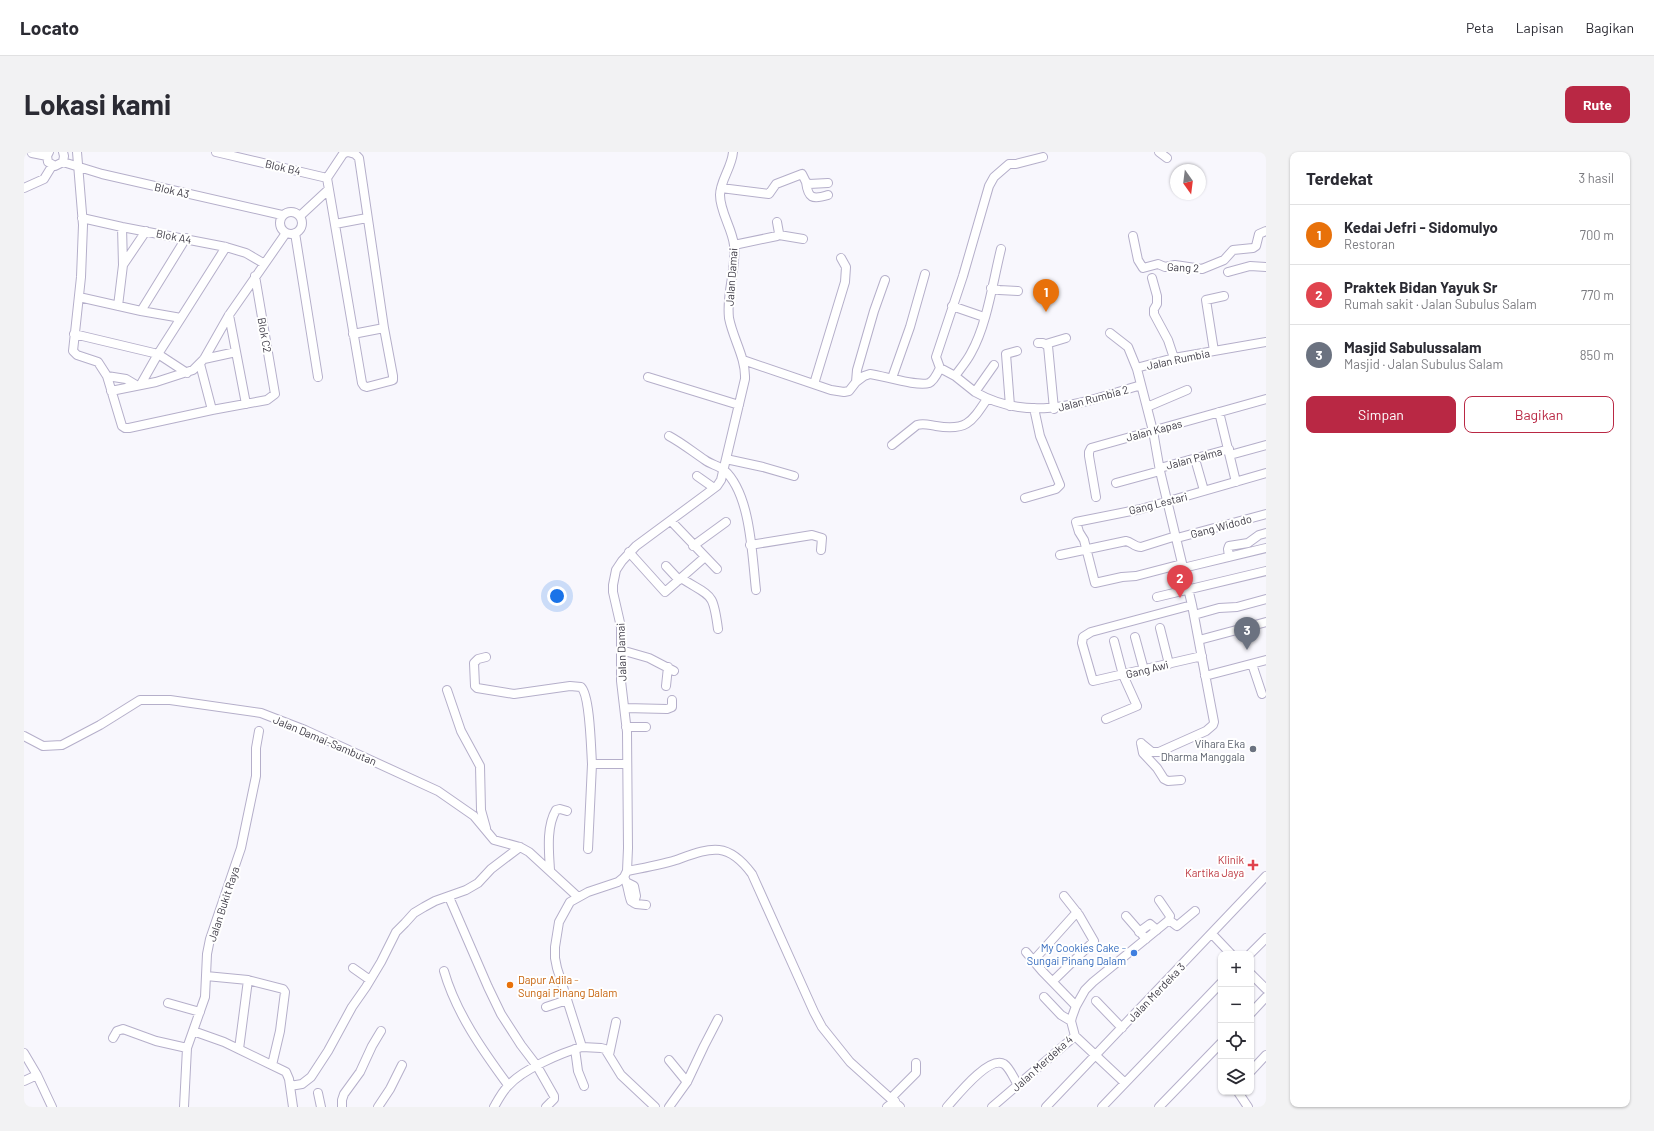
<!DOCTYPE html>
<html lang="id">
<meta charset="utf-8">
<style>
body{margin:0;font-family:Barlow,sans-serif;background:#f2f2f3;color:#2b2b33}
.controls{position:absolute;right:12px;bottom:12px;display:grid;overflow:hidden;border-radius:8px;box-shadow:0 1px 3px #0004}
.controls button{width:36px;height:36px;display:grid;place-items:center;padding:0;border:0;border-bottom:1px solid #e1e1e2;background:#fff;color:#2b2b33;font:20px sans-serif}
.compass{position:absolute;left:1146px;top:12px;width:36px;height:36px;border-radius:50%;background:#fff;box-shadow:0 1px 3px #0004;rotate:166deg}
.you{position:absolute;left:533px;top:444px;width:14px;height:14px;margin:-10px;border:3px solid #fff;border-radius:50%;background:#1a73e8;box-shadow:0 0 0 6px #1a73e833}
.badge{display:grid;place-items:center;width:26px;height:26px;border-radius:50%;background:#b92844;color:#fff;font-size:13px;font-weight:700}
.pin{position:absolute;translate:-50% -33px;filter:drop-shadow(0 1px 2px #0008)}
.pin::after{content:'';position:absolute;top:21px;width:14px;height:12px;background:inherit;clip-path:polygon(0 0,100% 0,50% 100%)}
.list{margin:0;padding:0;list-style:none}
h2{display:flex;justify-content:space-between;align-items:center;height:52px;margin:0;padding:0 16px;font-size:17px}
h2 small{font-size:13px;font-weight:400;color:#7c7c81}
.list li{display:grid;grid-template-columns:26px 1fr auto;gap:12px;align-items:center;box-sizing:border-box;height:60px;padding:0 16px;border-top:1px solid #e1e1e2}
.list b{display:block;font-size:15px;white-space:nowrap}
.list p{margin:0;font-size:13px;white-space:nowrap;color:#7c7c81}
.list em{font-size:13px;font-style:normal;color:#7c7c81}
.actions{display:flex;gap:8px;padding:12px 16px}
.actions a{flex:1;padding:9px 0;border:1px solid #b92844;border-radius:8px;text-align:center;font-size:14px;color:#b92844}
.actions .main{background:#b92844;color:#fff}
.icon{flex:none;width:22px;height:22px;fill:none;stroke:currentColor;stroke-width:2;stroke-linecap:round;stroke-linejoin:round}
.map{position:relative;flex:none;width:1242px;height:955px;overflow:hidden;border-radius:8px}
header{display:flex;align-items:center;gap:24px;box-sizing:border-box;height:56px;padding:0 20px;background:#fff;border-bottom:1px solid #e1e1e2}
header strong{font-size:19px}
nav{display:flex;gap:22px;margin-inline-start:auto;font-size:14px}
.intro{display:flex;align-items:center;justify-content:space-between;box-sizing:border-box;height:96px;padding:0 24px}
h1{margin:0;font-size:28px}
.button{padding:10px 18px;border-radius:8px;background:#b92844;color:#fff;font-size:14px;font-weight:700}
main{display:flex;gap:24px;padding:0 24px}
aside{flex:1;background:#fff;border-radius:8px;box-shadow:0 1px 3px #0004}
.map>svg:first-child{display:block}
.lines{fill:none;stroke-linecap:round;stroke-linejoin:round}
.minor-casing{stroke:#b5afca;stroke-width:10}
.minor{stroke:#fff;stroke-width:8}
.worship-dot{fill:#6b7280;stroke:#fff;stroke-width:1.5}
.health-dot{fill:#e0444e;stroke:#fff;stroke-width:1.5}
.shop-dot{fill:#3f7fe0;stroke:#fff;stroke-width:1.5}
.food-dot{fill:#e8710a;stroke:#fff;stroke-width:1.5}
.labels{text-anchor:middle;dominant-baseline:central;stroke-width:4;stroke-linejoin:round;paint-order:stroke}
.street-label{font-size:11px;fill:#3d3a45;stroke:#fff}
.worship-label{font-size:11px;fill:#5b616d;stroke:#fff;text-anchor:end}
.health-label{font-size:11px;fill:#be3a42;stroke:#fff;text-anchor:end}
.shop-label{font-size:11px;fill:#366cbe;stroke:#fff;text-anchor:end}
.food-label{font-size:11px;fill:#c56008;stroke:#fff;text-anchor:start}
</style>
<header>
<strong>Locato</strong>
<nav><a>Peta</a><a>Lapisan</a><a>Bagikan</a></nav>
</header>
<div class="intro"><h1>Lokasi kami</h1><a class="button">Rute</a></div>
<main>
<div class="map">
<svg width="1242" height="955" viewBox="0 0 1242 955">
<rect width="100%" height="100%" fill="#f8f7fd"/>
<g class="lines">
<defs>
<path id="minor" d="M 25,0 L 23,4 L 24,10 L 31,14 L 39,10 L 40,4 L 39,0
M 53,0 L 59,73 L 57,125 L 49,199 L 53,203 L 74,210 L 83,224 L 102,227 L 112,233
M 192,0 L 303,26
M 323,0 L 319,2 L 303,26 L 338,231 L 340,234 L 343,235 L 366,229 L 369,228 L 369,224 L 360,176 L 335,6 L 331,2 L 324,0
M 1135,0 L 1143,6
M 8,1 L 23,4
M 39,10 L 78,22 L 258,63
M 782,30 C 784,46 788,48 804,43
M 0,36 L 20,27 L 28,14
M 697,36 L 745,42 L 752,32 L 778,22 L 782,30 L 785,32 L 804,31
M256 71a11 11 0 1 1 22 0a11 11 0 1 1-22 0Z
M 276,64 L 304,38
M 58,66 L 98,75 L 202,95 L 222,101 L 239,111
M 311,72 L 343,66
M 98,75 L 99,113
M 271,81 L 294,225
M 755,83 L 779,87
M 1109,84 L 1114,108 L 1119,116 L 1134,112 L 1141,115 L 1151,113 L 1178,117 L 1200,108 L 1209,98 L 1229,96 L 1232,94 L 1235,82 L 1242,79
M 710,93 L 753,84 L 755,81 L 753,70
M 1204,120 L 1226,114 L 1242,115
M 1128,126 L 1133,144 L 1133,152 L 1130,157 L 1130,162 L 1144,188 L 1150,206
M 967,136 L 975,138 L 994,139
M 55,145 L 117,159 L 157,166 L 202,95
M 94,154 L 99,113 L 122,79
M 928,154 L 960,165
M 117,159 L 162,86
M 205,163 L 222,252
M 1086,181 L 1104,195 L 1113,217 L 1129,279 L 1136,319 L 1168,453 L 1190,570 L 1189,573 L 1182,579 L 1135,600 L 1128,600 L 1117,591
M 50,182 L 134,202 L 163,221
M 329,182 L 360,176
M 1014,191 L 1019,191 L 1024,194 L 1030,257
M 1022,192 L 1042,186
M 1190,199 L 1182,148 L 1200,144
M 180,207 L 212,200
M 719,208 L 807,238 L 820,240 L 825,239 L 832,230 L 840,224 L 846,222 C 860,224 894,235 905,231 C 910,229 914,220 916,216 L 912,205 L 939,124 L 965,34 L 970,25 L 985,12 L 992,12 L 1019,5
M 916,216 L 931,224 L 951,240 L 970,213
M 1113,217 L 1116,215 L 1150,206 L 1242,190
M 83,224 L 98,274 L 101,276 L 105,276 L 188,258 L 176,212
M 931,224 C 936,217 943,209 947,201 C 963,173 969,129 977,97
M 624,225 L 715,253
M 868,226 L 886,175 L 901,122
M 832,230 L 833,218 L 850,159 L 861,128
M 117,232 L 134,202 L 157,166
M 790,232 L 821,130 L 822,115 L 817,106
M 87,239 L 132,230 L 169,218 L 180,207 L 205,163 L 262,81
M 951,240 C 1007,272 1061,250 1117,233
M 986,254 L 982,202 L 993,199
M 1123,255 L 1163,238
M 188,258 L 243,248 L 251,242 L 231,124
M 1195,260 L 1212,330
M 645,284 C 658,291 669,300 681,308 C 686,312 695,314 700,318 C 727,342 728,404 732,438
M 868,293 L 893,273 C 900,271 905,273 912,274 C 942,279 947,271 963,247
M 1206,303 L 1242,293
M 702,307 L 739,315 L 770,324
M 1171,307 L 1179,335
M 1136,316 L 1205,297
M 673,324 L 690,336
M 1092,331 L 1136,319
M 1072,345 L 1065,304 L 1065,300 L 1067,296 L 1242,247
M 1001,346 L 1032,337 L 1036,333 L 1016,284 L 1010,256
M 647,369 L 693,417
M 1153,386 L 1242,362
M 726,393 L 788,383 L 798,386 L 797,398
M 669,394 L 702,370
M 605,400 L 641,440 L 681,405
M 1036,403 L 1102,389 C 1108,390 1110,395 1117,395 L 1152,384
M 1205,405 L 1204,397 L 1205,394 L 1224,391 L 1235,383 L 1242,381
M 1158,412 L 1112,424 L 1098,425 L 1071,431 L 1060,388 L 1055,380 L 1052,370 L 1117,357 L 1242,321
M 642,414 L 655,428
M 1159,416 L 1242,396
M 657,426 C 688,446 689,439 694,477
M 1133,445 L 1242,419
M 1168,453 L 1067,480 L 1059,485 L 1058,491 L 1069,529 L 1178,504
M 1170,463 L 1195,456 L 1213,455 L 1242,447
M 1136,476 L 1145,512
M 1111,485 L 1120,518
M 1175,488 L 1242,470
M 597,498 L 625,506 L 650,519
M 462,505 L 454,507 L 450,511 L 451,534 L 453,536 L 490,542 L 546,534 L 557,535 C 566,543 567,597 568,612 L 603,612
M 1228,512 L 1238,542
M 1181,524 L 1242,508
M 642,534 L 644,515
M 423,538 L 437,579 L 456,614 L 457,658 L 462,676
M 601,556 L 643,557 L 648,555 L 648,548
M 1082,567 L 1113,554 L 1099,523 L 1090,489
M 602,575 L 622,575
M 0,584 L 19,594 L 38,593 L 76,573 L 116,548 L 146,548 L 237,561 L 281,578 L 414,639 L 450,664 L 470,688 L 496,695 L 505,700 L 554,745
M 1117,591 L 1119,601 L 1133,616 L 1140,627 L 1144,629 L 1157,628
M 564,697 L 568,612
M 526,718 C 525,700 522,675 532,658 L 536,657 L 543,659
M 603,719 C 619,716 636,713 652,708 C 686,696 703,688 728,722 L 790,860 L 798,875 L 826,910 L 876,955
M 600,725 C 604,732 604,741 607,749 L 612,752 L 622,753
M 604,731 L 610,734 L 612,744 L 610,751
M 425,745 L 464,835 L 477,862 L 497,893 L 513,914 L 530,944 L 530,947 L 522,955
M 1135,748 L 1146,764 L 1145,768
M 1102,764 L 1122,787
M 1115,780 L 1126,772 L 1133,778
M 1188,782 L 1207,802
M 1002,800 L 1018,819 L 1052,854
M 1226,802 L 1242,786
M 1009,809 L 1053,760
M 329,816 L 346,828
M 420,819 C 432,861 459,899 484,933
M 1227,822 L 1242,837
M 182,824 L 224,828 L 259,837 L 261,840 L 256,879 L 248,913
M 1029,829 L 1070,789 L 1055,763 L 1040,744
M 1020,845 L 1037,863 L 1047,869
M 1072,849 L 1098,876
M 144,851 L 176,860
M 522,855 L 543,848
M 1227,861 L 1242,845
M 169,879 L 200,890 L 262,920 L 265,927 L 269,955
M 1051,884 L 1101,931
M 89,886 L 93,879 L 99,877 L 132,889 L 163,896
M 215,897 L 224,828
M 551,897 L 554,919 L 560,934
M 0,901 L 13,923 L 28,955
M 585,903 L 592,870
M 645,908 L 663,930
M 1227,919 L 1242,903
M 0,929 L 13,923
M 266,934 L 278,932 L 287,925 L 304,899 L 328,855 L 342,835 L 357,810 L 372,780 L 381,771 L 390,761 L 400,755 L 411,749 L 442,738 L 454,731 L 467,717 L 496,695
M 1214,940 L 1224,955
M 294,941 L 297,955
M 867,946 L 892,921 L 892,911
M 160,955 L 163,896 L 181,845 L 183,802 L 186,787 L 217,696 L 232,624 L 232,596 L 235,579
M 318,955 L 318,948 L 320,942 L 336,920 L 348,894 L 357,879
M 354,955 L 366,937 L 378,913
M 470,955 C 474,948 478,940 484,934 C 499,917 537,901 558,895
M 631,955 L 597,923 L 581,897 L 577,896 L 558,895 L 533,816 L 531,806 L 531,795 L 535,770 L 546,750 L 564,740 L 594,730 L 600,725 L 603,719 L 604,696 L 603,580 L 597,529 L 597,475 L 589,440 L 589,433 L 592,418 L 598,409 L 612,394 L 681,343 L 693,334 L 697,328 L 721,227 C 722,206 709,187 705,166 C 702,140 713,116 710,93 C 708,76 696,60 696,43 C 696,29 708,15 709,0
M 645,955 L 663,930 L 680,894 L 694,867
M 863,955 L 871,949
M 923,955 C 932,945 965,903 980,912 C 986,916 990,927 994,933
M 968,955 L 1051,884 L 1047,869 L 1048,865 L 1052,854 L 1061,838 L 1069,830 L 1145,768 L 1153,774 L 1171,759
M 1022,955 L 1242,724
M 1078,955 L 1197,831
M 1135,955 L 1197,891"/>
</defs>
<!-- minor casing -->
<use href="#minor" class="minor-casing"/>
<!-- minor -->
<use href="#minor" class="minor"/>
</g>
<!-- markers -->
<circle class="worship-dot" cx="1229" cy="597" r="4"/>
<path class="health-dot" d="M1227 707h4v4h4v4h-4v4h-4v-4h-4v-4h4z"/>
<circle class="shop-dot" cx="1110" cy="801" r="4"/>
<circle class="food-dot" cx="486" cy="833" r="4"/>
<g class="labels">
<!-- street labels -->
<g class="street-label">
<text transform="translate(259 15) rotate(13)">Blok B4</text>
<text transform="translate(148 38) rotate(13)">Blok A3</text>
<text transform="translate(150 84) rotate(11)">Blok A4</text>
<text transform="translate(1159 115) rotate(3)">Gang 2</text>
<text transform="translate(707 125) rotate(-86)">Jalan Damai</text>
<text transform="translate(241 183) rotate(80)">Blok C2</text>
<text transform="translate(1154 207) rotate(-12)">Jalan Rumbia</text>
<text transform="translate(1069 246) rotate(-15)">Jalan Rumbia 2</text>
<text transform="translate(1130 278) rotate(-15)">Jalan Kapas</text>
<text transform="translate(1170 306) rotate(-15)">Jalan Palma</text>
<text transform="translate(1134 351) rotate(-14)">Gang Lestari</text>
<text transform="translate(1197 374) rotate(-15)">Gang Widodo</text>
<text transform="translate(597 500) rotate(-92)">Jalan Damai</text>
<text transform="translate(1123 517) rotate(-14)">Gang Awi</text>
<text transform="translate(301 588) rotate(23)">Jalan Damai-Sambutan</text>
<text transform="translate(199 752) rotate(-72)">Jalan Bukit Raya</text>
<text transform="translate(1132 840) rotate(-46)">Jalan Merdeka 3</text>
<text transform="translate(1018 911) rotate(-42)">Jalan Merdeka 4</text>
</g>
<!-- worship labels -->
<g class="worship-label">
<text x="1221" y="591">Vihara Eka<tspan x="1221" dy="13">Dharma Manggala</tspan></text>
</g>
<!-- health labels -->
<g class="health-label">
<text x="1220" y="707">Klinik<tspan x="1220" dy="13">Kartika Jaya</tspan></text>
</g>
<!-- shop labels -->
<g class="shop-label">
<text x="1102" y="795">My Cookies Cake -<tspan x="1102" dy="13">Sungai Pinang Dalam</tspan></text>
</g>
<!-- food labels -->
<g class="food-label">
<text x="494" y="827">Dapur Adila -<tspan x="494" dy="13">Sungai Pinang Dalam</tspan></text>
</g>
</g>
</svg>
<div class="controls">
<button>+</button>
<button>−</button>
<button><svg class="icon" aria-label="locate" viewBox="0 0 24 24"><circle cx="12" cy="12" r="6"/><path d="M12 2v4M12 18v4M2 12h4M18 12h4"/></svg></button>
<button><svg class="icon" aria-label="layers" viewBox="0 0 24 24"><path d="M12 4l9 5-9 5-9-5zM3 14l9 5 9-5"/></svg></button>
</div>
<svg class="compass" viewBox="-18 -18 36 36"><path d="M0-13l5 13h-10z" fill="#e53935"/><path d="M0 13l5-13h-10z" fill="#7c7c81"/></svg>
<div class="you"></div>
<div class="pin badge" style="left:1022px;top:160px;background:#e8710a">1</div>
<div class="pin badge" style="left:1156px;top:446px;background:#e0444e">2</div>
<div class="pin badge" style="left:1223px;top:498px;background:#6b7280">3</div>
</div>
<aside>
<h2>Terdekat<small>3 hasil</small></h2>
<ul class="list">
<li><span class="badge" style="background:#e8710a">1</span><div><b>Kedai Jefri - Sidomulyo</b><p>Restoran</p></div><em>700 m</em></li>
<li><span class="badge" style="background:#e0444e">2</span><div><b>Praktek Bidan Yayuk Sr</b><p>Rumah sakit · Jalan Subulus Salam</p></div><em>770 m</em></li>
<li><span class="badge" style="background:#6b7280">3</span><div><b>Masjid Sabulussalam</b><p>Masjid · Jalan Subulus Salam</p></div><em>850 m</em></li>
</ul>
<div class="actions"><a class="main">Simpan</a><a>Bagikan</a></div>
</aside>
</main>
